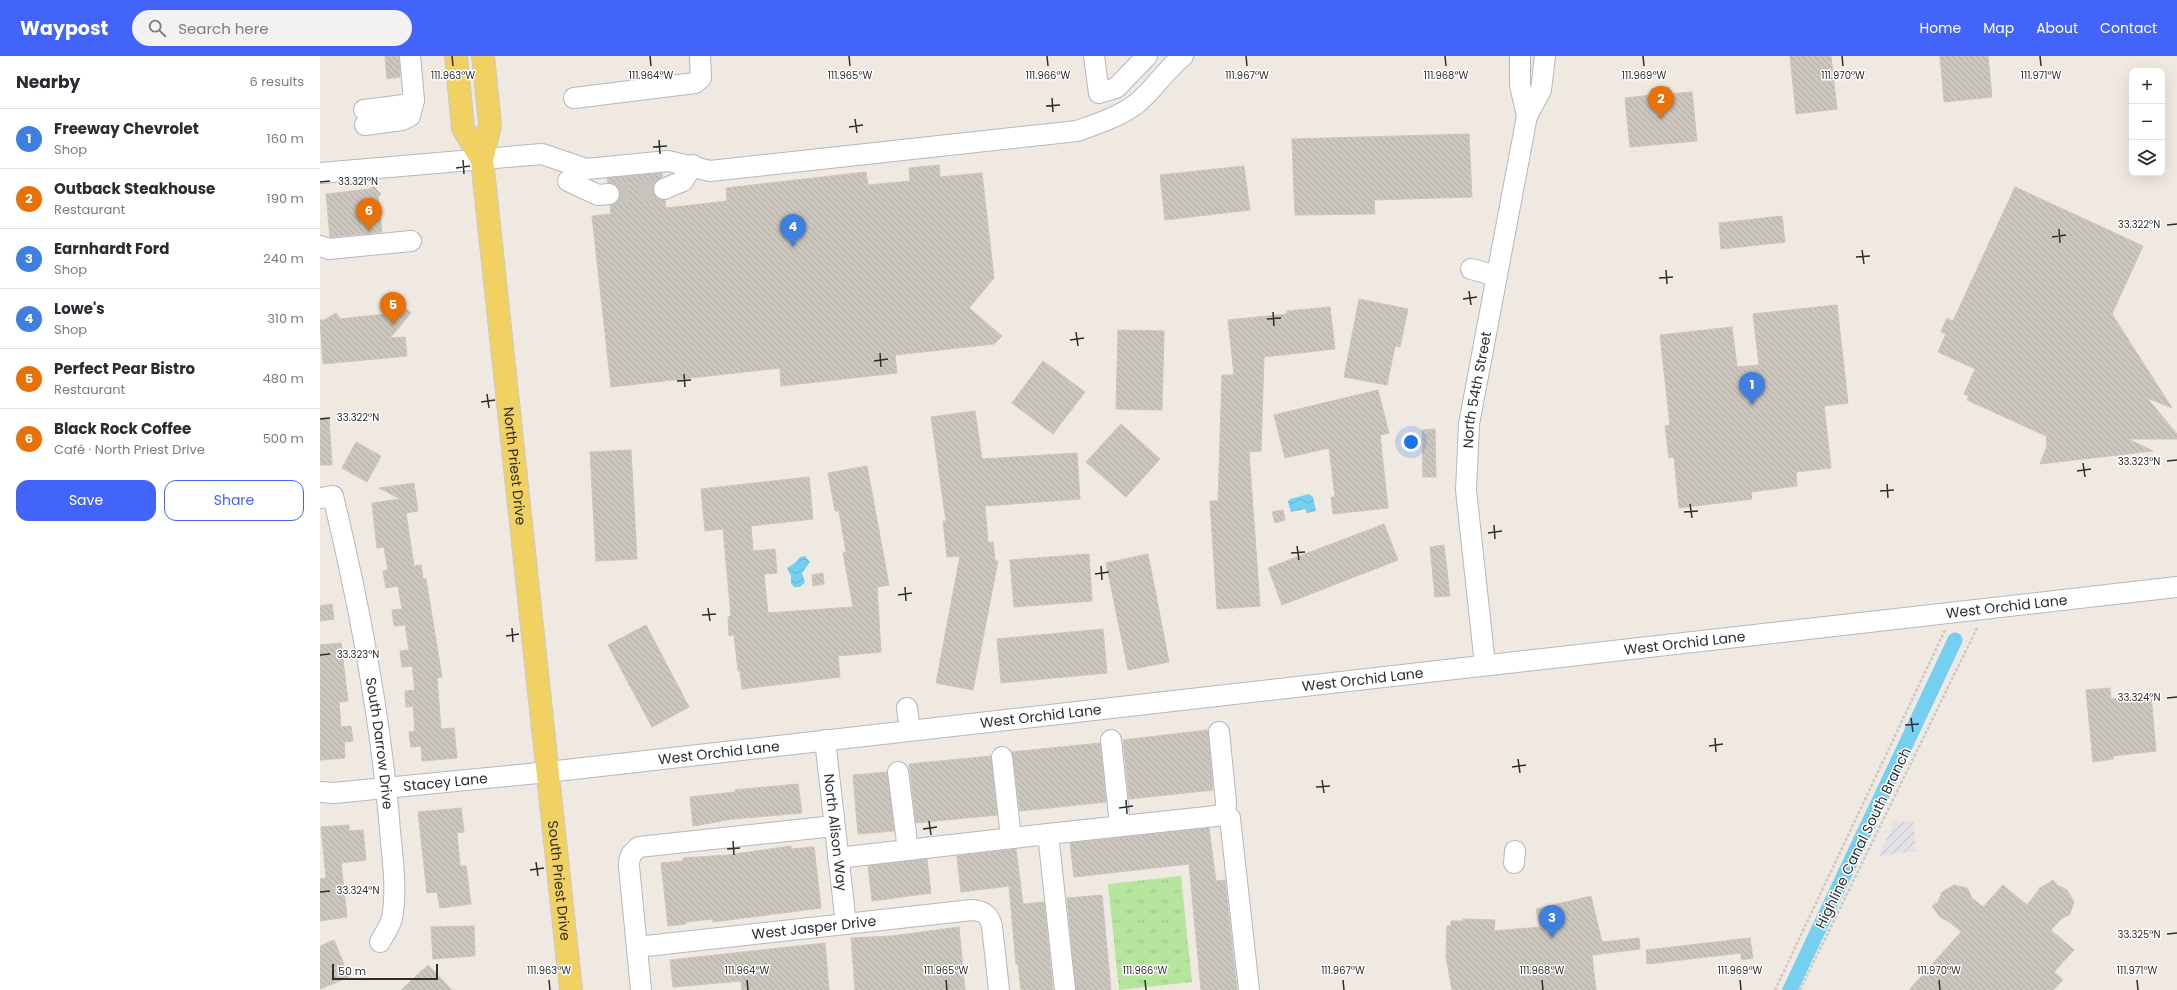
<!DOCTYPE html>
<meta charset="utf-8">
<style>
body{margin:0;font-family:Poppins,sans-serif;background:#f2f2f3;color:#2b2b33}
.controls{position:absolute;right:12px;top:12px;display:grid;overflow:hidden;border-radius:8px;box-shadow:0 4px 16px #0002}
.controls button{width:36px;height:36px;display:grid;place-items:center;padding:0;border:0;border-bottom:1px solid #e1e1e2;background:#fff;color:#2b2b33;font:20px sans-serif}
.scale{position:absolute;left:12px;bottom:10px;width:106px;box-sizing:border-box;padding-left:4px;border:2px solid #2e2e2e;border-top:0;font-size:11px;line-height:14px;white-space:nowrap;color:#2e2e2e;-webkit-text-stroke:3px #fff;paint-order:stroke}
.you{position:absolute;left:1091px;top:386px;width:14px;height:14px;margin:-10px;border:3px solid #fff;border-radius:50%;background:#1a73e8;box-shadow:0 0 0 6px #1a73e833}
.badge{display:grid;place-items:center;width:26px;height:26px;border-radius:50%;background:#4264fb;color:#fff;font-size:13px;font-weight:700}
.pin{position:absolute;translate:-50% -33px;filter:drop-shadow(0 1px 2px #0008)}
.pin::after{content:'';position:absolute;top:21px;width:14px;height:12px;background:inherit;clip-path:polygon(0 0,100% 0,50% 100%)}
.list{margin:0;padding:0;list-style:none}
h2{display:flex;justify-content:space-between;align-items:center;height:52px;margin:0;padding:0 16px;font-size:17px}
h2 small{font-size:13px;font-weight:400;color:#7c7c81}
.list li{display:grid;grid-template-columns:26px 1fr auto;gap:12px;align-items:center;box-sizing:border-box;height:60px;padding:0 16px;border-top:1px solid #e1e1e2}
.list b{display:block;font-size:15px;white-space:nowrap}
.list p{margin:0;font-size:13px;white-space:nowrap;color:#7c7c81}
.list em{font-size:13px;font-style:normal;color:#7c7c81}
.actions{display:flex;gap:8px;padding:12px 16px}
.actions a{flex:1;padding:9px 0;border:1px solid #4264fb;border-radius:12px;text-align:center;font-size:14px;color:#4264fb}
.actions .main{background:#4264fb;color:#fff}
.icon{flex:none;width:22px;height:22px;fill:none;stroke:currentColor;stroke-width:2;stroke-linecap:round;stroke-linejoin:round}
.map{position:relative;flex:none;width:1857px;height:934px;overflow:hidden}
header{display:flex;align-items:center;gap:24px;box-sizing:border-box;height:56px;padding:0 20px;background:#4264fb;color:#fff}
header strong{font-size:19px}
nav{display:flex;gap:22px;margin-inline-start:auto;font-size:14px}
.search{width:280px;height:36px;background:#f2f2f3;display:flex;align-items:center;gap:10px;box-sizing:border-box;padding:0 14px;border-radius:22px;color:#7c7c81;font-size:15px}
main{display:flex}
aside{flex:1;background:#fff}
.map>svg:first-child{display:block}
.industrial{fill:url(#industrial-furrows)}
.park{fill:url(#park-tufts)}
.water{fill:url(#water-waves)}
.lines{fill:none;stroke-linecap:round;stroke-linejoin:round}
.canal{stroke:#75cff0;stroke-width:15}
.building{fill:url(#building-back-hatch);stroke:#cbc5ba}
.minor-tunnel{stroke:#c8c4bd;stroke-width:20;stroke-dasharray:20 10;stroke-linecap:butt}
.minor-casing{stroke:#b4b7c1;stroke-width:22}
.major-casing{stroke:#c9c9c9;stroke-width:24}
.path{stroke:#c9c9c9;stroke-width:2.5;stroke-dasharray:3 2;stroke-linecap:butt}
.minor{stroke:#fff;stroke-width:20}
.major{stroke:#f2d163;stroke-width:22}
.ticks{fill:none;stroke:#2e2e2e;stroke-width:1.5}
.labels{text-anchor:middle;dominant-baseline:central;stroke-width:3;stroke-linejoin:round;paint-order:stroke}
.street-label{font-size:14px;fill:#2e2e2e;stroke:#fff}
.ticks-label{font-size:10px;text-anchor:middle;fill:#2e2e2e;stroke:#fff;stroke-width:3;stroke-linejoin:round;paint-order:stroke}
</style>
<header>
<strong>Waypost</strong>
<div class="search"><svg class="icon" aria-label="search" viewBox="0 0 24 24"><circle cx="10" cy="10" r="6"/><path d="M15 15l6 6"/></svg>Search here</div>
<nav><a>Home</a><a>Map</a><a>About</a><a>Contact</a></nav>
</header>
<main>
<aside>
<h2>Nearby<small>6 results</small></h2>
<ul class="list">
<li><span class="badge" style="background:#3f7fe0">1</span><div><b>Freeway Chevrolet</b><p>Shop</p></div><em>160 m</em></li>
<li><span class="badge" style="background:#e8710a">2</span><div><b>Outback Steakhouse</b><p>Restaurant</p></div><em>190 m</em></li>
<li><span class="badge" style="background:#3f7fe0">3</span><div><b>Earnhardt Ford</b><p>Shop</p></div><em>240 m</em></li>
<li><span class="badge" style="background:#3f7fe0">4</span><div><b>Lowe's</b><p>Shop</p></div><em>310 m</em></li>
<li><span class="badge" style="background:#e8710a">5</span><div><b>Perfect Pear Bistro</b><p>Restaurant</p></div><em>480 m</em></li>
<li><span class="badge" style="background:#e8710a">6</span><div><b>Black Rock Coffee</b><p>Café · North Priest Drive</p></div><em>500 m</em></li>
</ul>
<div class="actions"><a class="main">Save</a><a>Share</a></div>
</aside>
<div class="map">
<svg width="1857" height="934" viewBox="0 0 1857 934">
<defs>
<pattern id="industrial-furrows" width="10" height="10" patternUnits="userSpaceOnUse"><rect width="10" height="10" fill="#e3e1e8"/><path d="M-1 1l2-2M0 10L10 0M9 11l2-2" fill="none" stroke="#c3c1c7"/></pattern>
<pattern id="park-tufts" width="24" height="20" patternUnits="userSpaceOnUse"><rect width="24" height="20" fill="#b6e59e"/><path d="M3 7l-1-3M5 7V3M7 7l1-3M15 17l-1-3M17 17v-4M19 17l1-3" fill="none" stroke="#9dc588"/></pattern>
<pattern id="water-waves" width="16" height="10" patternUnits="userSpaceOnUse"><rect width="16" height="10" fill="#75cff0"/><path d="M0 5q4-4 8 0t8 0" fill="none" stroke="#66b2ce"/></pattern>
<pattern id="building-back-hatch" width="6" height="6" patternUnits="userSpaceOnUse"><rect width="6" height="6" fill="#cbc7bf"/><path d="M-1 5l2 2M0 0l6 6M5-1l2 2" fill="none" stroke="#afaba4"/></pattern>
</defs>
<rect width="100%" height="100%" fill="#efe9e1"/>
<!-- industrial -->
<path class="industrial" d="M 1593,765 L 1596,795 L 1559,800 L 1574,766 Z"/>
<!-- park -->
<path class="park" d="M 861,820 L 872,926 L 799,934 L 788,828 Z"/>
<!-- water -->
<path class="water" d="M 989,438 L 993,441 L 996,455 L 987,457 L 985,453 L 971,456 L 968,446 L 970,443 Z
M 485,500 L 490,506 L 482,517 L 485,526 L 480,531 L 474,531 L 471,527 L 471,520 L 467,512 L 475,507 L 480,501 Z"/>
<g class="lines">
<!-- canal -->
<path class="canal" d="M 1470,934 L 1635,584"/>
</g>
<!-- building -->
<path class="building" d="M 65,0 L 79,0 L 80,21 L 67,23 Z
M 1470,0 L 1511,0 L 1517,53 L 1476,58 Z
M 1620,0 L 1668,0 L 1672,41 L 1624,46 Z
M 1349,31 L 1350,38 L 1372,36 L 1377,85 L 1310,91 L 1305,42 L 1331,39 L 1331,33 Z
M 1149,78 L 1152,141 L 1054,144 L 1055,158 L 975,159 L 972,83 Z
M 619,109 L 620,121 L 662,117 L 674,222 L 649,252 L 682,280 L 674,288 L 575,299 L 577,317 L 461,330 L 460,312 L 291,331 L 272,160 L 291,158 L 290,149 L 296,147 L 300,142 L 299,132 L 294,128 L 288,127 L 287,122 L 342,117 L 342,121 L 335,126 L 333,132 L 337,142 L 345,144 L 346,152 L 407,145 L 406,132 L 546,116 L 548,129 L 590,125 L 589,112 Z
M 924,110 L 930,154 L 845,164 L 840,119 Z
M 53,130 L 61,138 L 58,141 L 62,176 L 10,181 L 6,138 L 50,133 Z
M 1695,131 L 1823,190 L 1792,258 L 1852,352 L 1827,342 L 1857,378 L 1857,383 L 1808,383 L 1833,395 L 1720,408 L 1727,390 L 1726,380 L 1647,344 L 1649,340 L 1644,338 L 1655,313 L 1618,296 L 1626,278 L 1621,276 L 1627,262 L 1633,265 Z
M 1462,160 L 1465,186 L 1401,193 L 1399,167 Z
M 1039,243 L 1088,253 L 1080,291 L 1075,290 L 1067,329 L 1024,321 Z
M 1517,249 L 1528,347 L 1504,350 L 1511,412 L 1476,416 L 1477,430 L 1431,436 L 1432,443 L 1359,452 L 1354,401 L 1349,402 L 1345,370 L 1350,369 L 1340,279 L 1412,271 L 1417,311 L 1439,309 L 1433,258 Z
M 82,250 L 91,257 L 70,282 L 85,281 L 87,300 L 3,308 L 0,264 L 4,264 L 16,257 L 20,263 L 76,257 Z
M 1010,251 L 1015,293 L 944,301 L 941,395 L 929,396 L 940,550 L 897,553 L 890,445 L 898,445 L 902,319 L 914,319 L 908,264 L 967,258 L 967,255 Z
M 798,274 L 844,275 L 842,354 L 796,353 Z
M 723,305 L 765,336 L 733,378 L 692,347 Z
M 1058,334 L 1069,377 L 1060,379 L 1068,452 L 1013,458 L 1011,441 L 1015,441 L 1009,392 L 965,402 L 954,359 Z
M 655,355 L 662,403 L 757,397 L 760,443 L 665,450 L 668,486 L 673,486 L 675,505 L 678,505 L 653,634 L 616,627 L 640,500 L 627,501 L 623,465 L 626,465 L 611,361 Z
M 0,362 L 9,362 L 12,409 L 0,409 Z
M 801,368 L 840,403 L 806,441 L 766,406 Z
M 1115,373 L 1116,421 L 1103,421 L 1102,374 Z
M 36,386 L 61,400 L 47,426 L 22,412 Z
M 311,394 L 317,503 L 276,505 L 270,396 Z
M 547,410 L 569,529 L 557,531 L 561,596 L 518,600 L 520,621 L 422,633 L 420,615 L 418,615 L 414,579 L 409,580 L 408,561 L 411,560 L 403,473 L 385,475 L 381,433 L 489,421 L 493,463 L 431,470 L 433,495 L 455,493 L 457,517 L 444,518 L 448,557 L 533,551 L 523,497 L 526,496 L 519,455 L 515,455 L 508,417 Z
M 94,427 L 98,455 L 86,457 L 94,510 L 101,509 L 103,523 L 106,523 L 122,621 L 117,622 L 121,673 L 134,672 L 137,702 L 102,705 L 101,690 L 91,691 L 89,676 L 95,675 L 93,650 L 86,651 L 85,635 L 95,634 L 92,610 L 82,611 L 80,595 L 89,594 L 85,569 L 74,570 L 72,554 L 82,553 L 78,530 L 66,532 L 63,515 L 68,514 L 64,491 L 57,492 L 52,447 L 80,443 L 59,432 Z
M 963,454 L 965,464 L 955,467 L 952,456 Z
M 1064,468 L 1078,504 L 962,549 L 948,512 Z
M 1124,489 L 1130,540 L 1115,541 L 1110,491 Z
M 769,498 L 772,545 L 694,551 L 690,504 Z
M 828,498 L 849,606 L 808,614 L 786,507 Z
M 503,517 L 504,528 L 493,530 L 492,519 Z
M 12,548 L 14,563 L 0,565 L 0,550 Z
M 326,569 L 369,651 L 332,671 L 288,589 Z
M 783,573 L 787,617 L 681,627 L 677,583 Z
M 21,587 L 28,645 L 19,646 L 21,671 L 31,670 L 33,685 L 24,686 L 25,702 L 0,704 L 0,589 Z
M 1790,632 L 1791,643 L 1831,639 L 1836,695 L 1793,700 L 1793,703 L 1773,706 L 1766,634 Z
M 888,674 L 893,734 L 809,743 L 803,684 Z
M 780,687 L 786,746 L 700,755 L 692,696 Z
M 671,700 L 677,759 L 596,767 L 589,708 Z
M 567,716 L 574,775 L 538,778 L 533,719 Z
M 478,728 L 482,757 L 413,763 L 373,770 L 370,741 L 415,736 L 415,734 Z
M 141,752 L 144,776 L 137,777 L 140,810 L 146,810 L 151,848 L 120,852 L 117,836 L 107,837 L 98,756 Z
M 29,769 L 29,775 L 43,774 L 46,804 L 21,807 L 27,861 L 0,865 L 0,823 L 6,822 L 1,771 Z
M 889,772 L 896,825 L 905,824 L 917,934 L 881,934 L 869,808 L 754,821 L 750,787 Z
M 471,790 L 471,793 L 494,791 L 501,852 L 393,866 L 392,863 L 366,866 L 366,868 L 348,870 L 341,807 L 363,805 L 363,802 L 408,799 Z
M 696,793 L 703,848 L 724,846 L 733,934 L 701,934 L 698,908 L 696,908 L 689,830 L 641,836 L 637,800 Z
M 607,803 L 611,837 L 552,845 L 548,810 Z
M 1733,824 L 1737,829 L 1747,834 L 1754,846 L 1750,858 L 1741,863 L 1731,874 L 1754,894 L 1734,916 L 1743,924 L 1733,934 L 1589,934 L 1641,876 L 1631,867 L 1620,861 L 1612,850 L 1618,846 L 1622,836 L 1634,829 L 1647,832 L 1652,842 L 1663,851 L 1683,829 L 1707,849 L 1719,834 L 1719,832 L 1724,830 Z
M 782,839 L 791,934 L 756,934 L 747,842 Z
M 1271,840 L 1282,886 L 1319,882 L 1320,893 L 1272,899 L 1276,934 L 1132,934 L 1126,901 L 1127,870 L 1131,870 L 1131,865 L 1143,865 L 1143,863 L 1175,864 L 1174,875 L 1220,871 L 1216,853 Z
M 154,870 L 155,900 L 113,903 L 111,871 Z
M 639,871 L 645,934 L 535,934 L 531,882 L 572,880 Z
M 1430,882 L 1433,902 L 1421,904 L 1421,897 L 1327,908 L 1326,894 Z
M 14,884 L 29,921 L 0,933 L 0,890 Z
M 505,887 L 509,934 L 422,934 L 421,925 L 353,931 L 350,904 Z
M 108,909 L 132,934 L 81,934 Z"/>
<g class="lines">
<!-- minor-tunnel -->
<path class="minor-tunnel" d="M 289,138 L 344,133"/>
<defs>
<g id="minor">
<path d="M 774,0 L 779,37 L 796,32 L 827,0"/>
<path d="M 1200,0 L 1200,29 L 1207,60"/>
<path d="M 254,42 L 375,27 L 381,22 L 380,0"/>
<path d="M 44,54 L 84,49 L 94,44"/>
<path d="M 45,69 L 82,64 L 90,60 L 94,44 L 90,0"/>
<path d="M 0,117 L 222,98 L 266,113 L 348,105 L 390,115 L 757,75 C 777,68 799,61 816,48 C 833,35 845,14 863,0"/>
<path d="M 248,125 L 278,139 L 289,138"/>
<path d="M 344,133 L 363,125 L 373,109"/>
<path d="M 0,190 L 9,193 L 91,185"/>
<path d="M 1151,213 L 1177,220"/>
<path id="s1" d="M 0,442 L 13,440 C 39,547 59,653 69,762 C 71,795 78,829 72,862 C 70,870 64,879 60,886"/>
<path id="s2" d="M 1165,609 L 1146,434 L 1149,368 L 1207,60 L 1221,34 L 1225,0"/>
<path d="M 587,652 L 590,674"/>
<path d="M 899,676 L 906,746 L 905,759"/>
<path id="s3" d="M 505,684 L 526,868"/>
<path d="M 791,684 L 800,769"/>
<path d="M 682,701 L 691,782"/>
<path d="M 578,716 L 588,794"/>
<path id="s4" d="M 0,736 L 14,737 L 228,716 L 1857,531"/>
<path d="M 728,778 L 905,759 L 910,762 L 929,934"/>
<path d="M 518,802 L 728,778 L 745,934"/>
<path d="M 1194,807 L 1195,795"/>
<path id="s5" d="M 317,891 L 652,854 C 664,855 669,859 672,870 L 679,934"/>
<path d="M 321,934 L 309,810 C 309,801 311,797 319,791 L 514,770"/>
</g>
<g id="major">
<path d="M 136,0 L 143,72 L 162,104"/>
<path id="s6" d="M 163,0 L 170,69 L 162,104 L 251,934"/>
</g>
</defs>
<!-- minor casing -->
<use href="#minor" class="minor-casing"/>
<!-- major casing -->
<use href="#major" class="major-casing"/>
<!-- path -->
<path class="path" d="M 1455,934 L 1625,574
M 1480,934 L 1658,570"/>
<!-- minor -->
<use href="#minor" class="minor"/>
<!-- major -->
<use href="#major" class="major"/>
</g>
<!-- ticks -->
<path class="ticks" d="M 132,0 L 133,10M 330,0 L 331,10M 529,0 L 530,10M 727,0 L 728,10M 926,0 L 927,10M 1125,0 L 1126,10M 1323,0 L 1324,10M 1522,0 L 1523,10M 1720,0 L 1721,10M 732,42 L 733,56M 726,50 L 740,49M 535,63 L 537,77M 529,71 L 543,69M 339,84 L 340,98M 333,91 L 347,90M 143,104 L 144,118M 136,112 L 150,110M 0,126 L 10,125M 1847,169 L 1857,168M 1739,173 L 1740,187M 1732,181 L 1746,179M 1542,194 L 1544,208M 1536,201 L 1550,200M 1346,214 L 1347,228M 1339,222 L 1353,221M 1149,235 L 1151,249M 1143,243 L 1157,241M 953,256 L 954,270M 947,263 L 961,262M 756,276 L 758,290M 750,284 L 764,282M 560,297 L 561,311M 554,305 L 568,303M 364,318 L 365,331M 357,325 L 371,324M 167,338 L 169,352M 161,346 L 175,344M 0,363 L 10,362M 1847,405 L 1857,404M 1763,407 L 1765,421M 1757,415 L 1771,413M 1567,428 L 1568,442M 1560,435 L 1574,434M 1370,448 L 1372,462M 1364,456 L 1378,455M 1174,469 L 1175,483M 1168,477 L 1182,475M 977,490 L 979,504M 971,497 L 985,496M 781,510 L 782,524M 775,518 L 789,516M 585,531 L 586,545M 578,539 L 592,537M 388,552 L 390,565M 382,559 L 396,558M 192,572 L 193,586M 186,580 L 199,578M 0,599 L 10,598M 1847,642 L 1857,641M 1591,662 L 1593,676M 1585,669 L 1599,668M 1395,682 L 1396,696M 1389,690 L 1403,688M 1198,703 L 1200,717M 1192,711 L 1206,709M 1002,724 L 1004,737M 996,731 L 1010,730M 806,744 L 807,758M 799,752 L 813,750M 609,765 L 611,779M 603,773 L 617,771M 413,785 L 414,799M 407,793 L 420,792M 216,806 L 218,820M 210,814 L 224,812M 0,836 L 10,835M 1847,878 L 1857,877M 229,924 L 230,934M 427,924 L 428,934M 626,924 L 627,934M 825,924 L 826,934M 1023,924 L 1024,934M 1222,924 L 1223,934M 1420,924 L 1421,934M 1619,924 L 1620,934M 1817,924 L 1818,934"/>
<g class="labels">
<!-- street labels -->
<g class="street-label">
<text stroke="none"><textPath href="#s2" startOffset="277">North 54th Street</textPath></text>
<text stroke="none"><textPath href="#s6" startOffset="413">North Priest Drive</textPath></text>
<text stroke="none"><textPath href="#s4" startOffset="1697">West Orchid Lane</textPath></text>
<text stroke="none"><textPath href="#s4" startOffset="1373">West Orchid Lane</textPath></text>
<text stroke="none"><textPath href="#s4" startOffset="1049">West Orchid Lane</textPath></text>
<text stroke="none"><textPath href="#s4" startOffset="725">West Orchid Lane</textPath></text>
<text stroke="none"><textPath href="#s1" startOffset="265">South Darrow Drive</textPath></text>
<text stroke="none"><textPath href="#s4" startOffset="401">West Orchid Lane</textPath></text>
<text stroke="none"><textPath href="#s4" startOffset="126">Stacey Lane</textPath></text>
<text stroke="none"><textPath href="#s3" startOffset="93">North Alison Way</textPath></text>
<text transform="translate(1543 782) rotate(-64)">Highline Canal South Branch</text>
<text stroke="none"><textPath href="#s6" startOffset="830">South Priest Drive</textPath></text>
<text stroke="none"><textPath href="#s5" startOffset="178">West Jasper Drive</textPath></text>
</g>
</g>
<g class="ticks-label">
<text x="133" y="23">111.963°W</text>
<text x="331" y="23">111.964°W</text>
<text x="530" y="23">111.965°W</text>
<text x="728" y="23">111.966°W</text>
<text x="927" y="23">111.967°W</text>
<text x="1126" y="23">111.968°W</text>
<text x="1324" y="23">111.969°W</text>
<text x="1523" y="23">111.970°W</text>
<text x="1721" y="23">111.971°W</text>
<text x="38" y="129">33.321°N</text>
<text x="1819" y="172">33.322°N</text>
<text x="38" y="365">33.322°N</text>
<text x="1819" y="409">33.323°N</text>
<text x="38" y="602">33.323°N</text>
<text x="1819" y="645">33.324°N</text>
<text x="38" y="838">33.324°N</text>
<text x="1819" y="882">33.325°N</text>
<text x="229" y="918">111.963°W</text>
<text x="427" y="918">111.964°W</text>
<text x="626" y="918">111.965°W</text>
<text x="825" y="918">111.966°W</text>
<text x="1023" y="918">111.967°W</text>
<text x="1222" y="918">111.968°W</text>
<text x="1420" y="918">111.969°W</text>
<text x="1619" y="918">111.970°W</text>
<text x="1817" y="918">111.971°W</text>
</g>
</svg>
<div class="controls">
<button>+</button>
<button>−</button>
<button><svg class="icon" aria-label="layers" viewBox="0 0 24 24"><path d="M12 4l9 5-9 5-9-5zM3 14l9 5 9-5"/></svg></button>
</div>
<div class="scale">50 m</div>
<div class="you"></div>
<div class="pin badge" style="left:1432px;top:349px;background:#3f7fe0">1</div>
<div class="pin badge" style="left:1341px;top:63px;background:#e8710a">2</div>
<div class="pin badge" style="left:1232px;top:882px;background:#3f7fe0">3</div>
<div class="pin badge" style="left:473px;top:191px;background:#3f7fe0">4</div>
<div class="pin badge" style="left:73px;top:269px;background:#e8710a">5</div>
<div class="pin badge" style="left:49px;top:175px;background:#e8710a">6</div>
</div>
</main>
